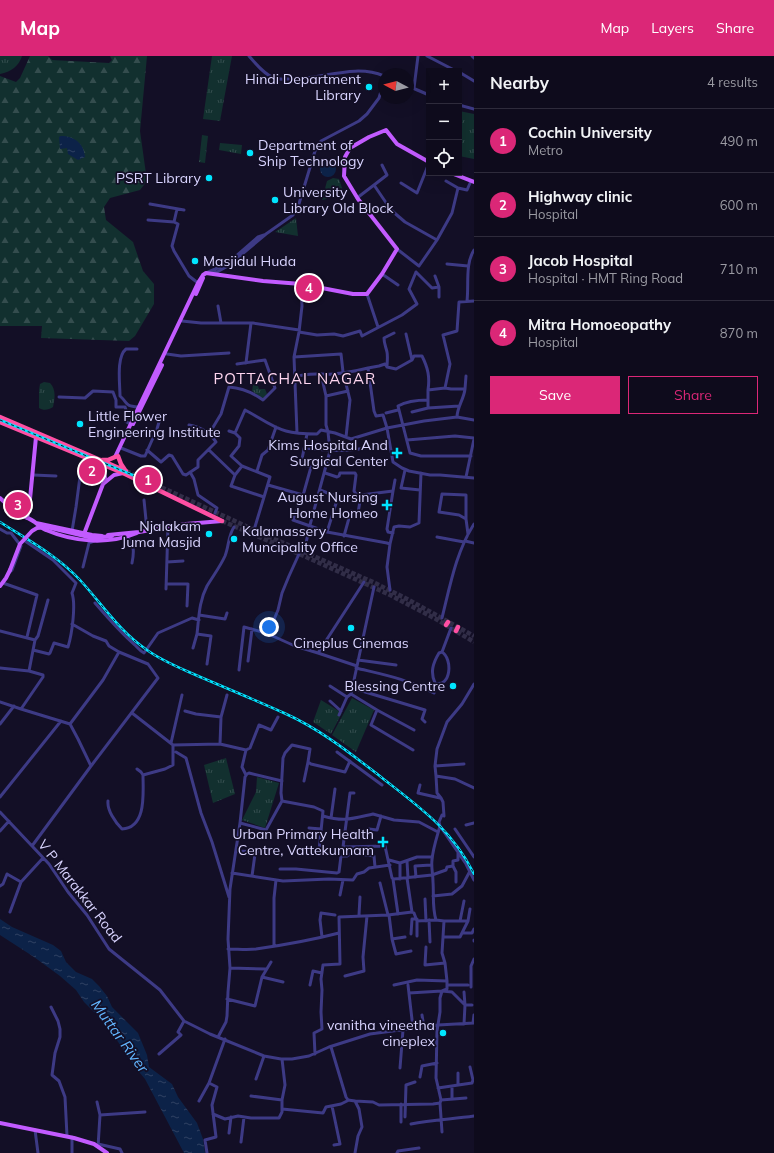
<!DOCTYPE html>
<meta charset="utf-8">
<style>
body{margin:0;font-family:Mulish,sans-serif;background:#1c1929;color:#f1f3f6}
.controls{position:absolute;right:12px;top:12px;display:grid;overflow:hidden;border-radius:0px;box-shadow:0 4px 16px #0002}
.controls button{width:36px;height:36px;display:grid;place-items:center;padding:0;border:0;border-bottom:1px solid #2e2b3b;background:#0e0b1c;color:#f1f3f6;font:20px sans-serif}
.compass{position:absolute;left:378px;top:12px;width:36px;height:36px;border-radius:50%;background:#0e0b1c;box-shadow:0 4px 16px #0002;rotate:277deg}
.you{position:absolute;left:269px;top:571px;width:14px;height:14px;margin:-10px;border:3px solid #fff;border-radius:50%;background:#1a73e8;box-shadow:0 0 0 6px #1a73e833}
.badge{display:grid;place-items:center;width:26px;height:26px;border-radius:50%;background:#db2777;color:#fff;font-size:13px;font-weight:700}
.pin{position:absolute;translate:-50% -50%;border:2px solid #fff;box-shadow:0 1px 4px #0006}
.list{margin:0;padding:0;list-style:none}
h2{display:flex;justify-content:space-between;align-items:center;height:52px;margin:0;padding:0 16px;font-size:17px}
h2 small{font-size:13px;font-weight:400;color:#9b9ba3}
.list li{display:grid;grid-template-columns:26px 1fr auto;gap:12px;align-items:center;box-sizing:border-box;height:64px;padding:0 16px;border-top:1px solid #2e2b3b}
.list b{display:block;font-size:15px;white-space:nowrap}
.list p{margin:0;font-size:13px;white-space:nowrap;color:#9b9ba3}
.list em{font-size:13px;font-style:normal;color:#9b9ba3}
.actions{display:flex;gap:8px;padding:12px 16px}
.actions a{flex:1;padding:9px 0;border:1px solid #db2777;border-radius:0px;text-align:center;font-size:14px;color:#db2777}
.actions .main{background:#db2777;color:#fff}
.icon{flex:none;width:22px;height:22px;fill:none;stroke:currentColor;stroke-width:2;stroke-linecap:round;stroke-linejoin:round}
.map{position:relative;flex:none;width:474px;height:1097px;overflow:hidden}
header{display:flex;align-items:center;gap:24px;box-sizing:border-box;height:56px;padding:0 20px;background:#db2777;color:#fff}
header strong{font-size:19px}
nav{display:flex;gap:22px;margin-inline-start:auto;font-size:14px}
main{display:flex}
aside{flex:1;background:#0e0b1c}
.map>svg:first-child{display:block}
.grass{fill:url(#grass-tufts)}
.forest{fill:url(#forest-firs)}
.water{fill:url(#water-ripples)}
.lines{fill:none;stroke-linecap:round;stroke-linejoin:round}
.highway-tunnel{stroke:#312d47;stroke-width:4.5;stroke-dasharray:4.5 2;stroke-linecap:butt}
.minor{stroke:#3d3a85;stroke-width:3}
.major{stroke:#c25bff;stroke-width:4}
.highway{stroke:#ff4fa3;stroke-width:4.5}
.rail-casing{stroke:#00e5ff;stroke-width:2.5}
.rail{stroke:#130f26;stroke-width:1;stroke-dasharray:3;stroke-linecap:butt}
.major-bridge{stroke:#c25bff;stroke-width:4}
.poi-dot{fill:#00e5ff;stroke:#130f26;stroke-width:1.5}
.labels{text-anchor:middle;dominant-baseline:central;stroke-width:3.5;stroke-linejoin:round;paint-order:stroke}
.poi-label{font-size:14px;fill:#d9d4ff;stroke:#130f26;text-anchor:end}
.street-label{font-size:14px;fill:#d9d4ff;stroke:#130f26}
.neighbourhood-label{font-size:15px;letter-spacing:1px;fill:#ffd6f0;stroke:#130f26}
.water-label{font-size:15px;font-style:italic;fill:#62b6ff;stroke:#130f26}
</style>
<header>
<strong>Map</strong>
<nav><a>Map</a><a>Layers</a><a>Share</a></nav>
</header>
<main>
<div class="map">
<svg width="474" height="1097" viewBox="0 0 474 1097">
<defs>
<pattern id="grass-tufts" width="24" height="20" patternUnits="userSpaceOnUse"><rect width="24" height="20" fill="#12302f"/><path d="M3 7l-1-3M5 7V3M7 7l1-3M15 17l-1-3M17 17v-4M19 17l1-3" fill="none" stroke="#344d4e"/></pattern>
<pattern id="forest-firs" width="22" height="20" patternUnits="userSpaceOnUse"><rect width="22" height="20" fill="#12302f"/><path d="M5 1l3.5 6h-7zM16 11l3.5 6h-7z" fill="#344d4e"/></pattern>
<pattern id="water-ripples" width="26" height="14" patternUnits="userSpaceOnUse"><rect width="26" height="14" fill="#0c2248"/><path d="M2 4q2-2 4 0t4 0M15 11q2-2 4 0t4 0" fill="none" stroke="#2f4163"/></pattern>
</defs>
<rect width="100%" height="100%" fill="#130f26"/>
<!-- grass -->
<path class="grass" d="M 0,0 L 22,0 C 19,10 11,16 0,18 Z
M 212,0 L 232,0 L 220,65 L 203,63 Z
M 459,55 L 474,58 L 474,103 L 459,100 Z
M 202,79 L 208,80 L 205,107 L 199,106 Z
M 220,87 L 242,89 L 241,98 L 219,94 Z
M 333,122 L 339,123 L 343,135 L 328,140 L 327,143 L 322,144 L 327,125 Z
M 296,162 L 298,180 L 275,176 Z
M 44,326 L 50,327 C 56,333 55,342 53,351 C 48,354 44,355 39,352 L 39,334 L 40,328 Z
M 253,329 L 258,330 L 259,333 L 265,333 L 267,338 L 263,343 L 252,335 Z
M 352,642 L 374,654 L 356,696 L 332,679 Z
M 321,644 L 342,657 L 331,678 L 313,666 Z
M 226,702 L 235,738 L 213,747 L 204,709 Z
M 257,721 L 279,727 L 265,772 L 242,764 L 256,736 Z"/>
<!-- forest -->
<path class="forest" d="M 30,0 L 48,0 L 52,4 L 109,7 L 112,4 L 110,0 L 147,0 L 140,75 L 147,125 L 140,134 L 110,142 L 104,151 L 106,164 L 133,186 L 143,215 L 154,228 L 154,248 L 135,280 L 129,285 L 41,282 L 42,270 L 0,270 L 0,20 L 16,26 L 20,22 Z"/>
<!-- water -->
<path class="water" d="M 61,80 C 74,80 84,87 85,101 L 78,104 L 68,98 L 67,92 L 60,93 L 59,81 Z
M320 113a8 8 0 1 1 16 0a8 8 0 1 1-16 0Z
M 0,863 L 12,871 L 53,889 L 61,895 L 66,906 L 76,916 L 92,923 L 99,930 L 107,940 L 112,951 L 138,977 L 147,999 L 149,1011 L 172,1028 L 178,1041 L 197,1067 L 203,1083 L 205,1097 L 184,1097 L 145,1023 L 135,1011 L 106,968 L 84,946 L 76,934 L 60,920 L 34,901 L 0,879 Z"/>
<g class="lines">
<!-- highway-tunnel -->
<path class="highway-tunnel" d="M 126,415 L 263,478 L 375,527 L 409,544 L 474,580
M 222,465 L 304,500 L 388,538 L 436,563 L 474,586"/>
<!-- minor -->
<path class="minor" d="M 249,0 C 256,8 264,18 274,22 C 279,24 285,23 290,23 C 321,24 354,7 384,20
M 427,0 L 456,15
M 472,0 L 474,2
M 459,16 L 474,25
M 408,30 L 429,39
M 408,34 L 414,32 L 418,0
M 459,49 L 474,53
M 446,125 L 458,132
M 401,127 L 417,137 L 429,107
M 374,129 L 387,119 L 382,109
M 357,142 L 374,129 L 391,154 L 405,166 L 437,184 L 452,157 L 458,132 L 467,134 L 471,125
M 150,148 L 184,154
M 148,164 L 174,166 L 178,168 L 172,190 L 174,195 L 189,220 L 198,227
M 174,166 L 177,153
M 397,193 L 419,210 L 437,184
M 447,208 L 468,210
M 211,216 L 217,216 L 228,210 L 266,178 L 293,159 L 298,151 L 315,95 L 321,85 L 359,65 L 367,58 L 379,42 L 384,25
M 416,216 L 432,232 L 439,231
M 206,217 L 227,208 L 258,181 L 264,179
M 382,218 L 398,229
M 435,220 L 439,231 L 439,241
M 367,238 L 378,271
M 467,245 C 469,228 465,208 474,194
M 218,250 L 221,267
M 182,265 L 201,267 L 253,267 L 299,274
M 299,276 L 317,279 L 334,278 L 343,280 L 360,275 L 362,280 L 402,259 L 417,248 L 409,233 L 416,216
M 406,278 L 412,304
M 137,293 L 126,293 C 116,301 120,328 120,340 C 129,348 124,350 138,351
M 167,298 L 181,300 L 229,297
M 294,301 L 341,298 L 343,316 L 350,344 L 346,381
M 246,307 L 251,267
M 387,311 C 387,307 388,301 387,296 C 386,291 384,288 384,282 L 394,277
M 368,312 L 379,310 L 385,308 L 387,311 L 396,313 L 412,304 L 414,300 L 422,300 C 428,312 430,321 428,334
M 296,321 C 308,316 320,319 333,318 C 345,317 356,315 368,312 L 374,355 L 376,360 L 383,359 L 387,372 L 393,406 L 402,412 L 409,415 L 430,419 L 440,419 L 474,422
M 445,332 L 450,308 L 443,279 L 457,275 L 459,246 L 474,245
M 465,333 L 466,320
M 326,340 L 348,335
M 59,341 L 85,342 L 93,335 L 113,336 L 116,344 L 116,351 L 125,351 L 126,354 L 125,365 L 130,368
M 428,344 C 418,344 407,345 398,350 L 410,397 L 421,400 L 471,400
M 428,352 L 428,334 L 445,332 L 451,333 L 465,333 C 464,343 457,351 457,361
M 412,356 L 428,352 L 459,350
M 386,357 L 398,354
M 229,375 L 235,377 L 240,382 L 239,390 L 231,400 L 242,410
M 235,377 L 245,354 C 259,361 271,371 286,375 C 296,378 307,378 317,378 L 321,374 L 335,377 L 351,383 L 387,372 L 424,365 L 457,361 L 474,364
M 297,377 L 294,301 L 299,276 L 302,250 L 301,228
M 209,378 L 221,358 L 229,331 C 242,332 252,336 263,344 L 275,332 L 265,304 L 237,308
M 307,378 L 301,408 L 311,411 L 304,436 L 293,464 L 327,476 L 387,487 L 390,488 L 387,511 L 390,534
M 407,384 L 455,380 L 474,382
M 121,392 L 141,400 L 145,400 L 157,373 L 161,359
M 305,392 C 336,396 359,396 389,386
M 147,394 L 161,406 L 169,399 L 172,400 L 183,418 L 186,419 L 198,411 L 198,404 L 216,386 C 210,376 200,371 189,369
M 209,394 L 235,419 L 231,430 L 264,441 L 254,474
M 405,414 L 401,432 L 420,434
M 257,415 L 262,399 L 268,394 L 276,371
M 190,416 L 194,423 L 198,439 L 217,452 L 215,457
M 325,417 L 337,421 L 339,420 L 340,417 L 355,417 L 356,419 L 354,435 L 356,438 L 361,439 L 393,435 L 387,473 L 388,476 L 393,477
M 33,419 L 56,420
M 235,419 L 242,410 L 270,421 L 264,441
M 466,421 L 474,383
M 268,429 L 303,439
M 320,434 L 338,441 L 327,476
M 393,435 L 395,424
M 144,444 L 147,474
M 466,463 L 459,459 L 439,456 L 442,438 L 466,439 L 466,463 L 468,478
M 0,473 L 7,477 L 11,477 L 21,490 L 12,514 L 10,516
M 72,475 L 76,451 L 81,413 L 85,401
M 344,480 L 351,455 L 358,457 L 361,439
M 126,481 C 135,487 134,497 132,507
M 437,481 L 464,486
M 25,485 L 53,504 L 76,527 L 72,537 C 76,549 72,578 68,591 L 54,587 L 50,597 L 49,598 L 33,594
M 465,485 L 474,487
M 390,488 L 394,471 L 399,470 L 410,471 L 419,467 L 421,417
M 304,496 L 310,469 L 330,395 L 328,376 L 326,369 L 326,340 L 321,318
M 167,506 L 183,505
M 83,511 L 89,487 L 94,485
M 3,527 L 37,539 L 27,581
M 166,528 L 188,528 L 187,550
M 374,531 L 351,638 L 377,654 L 371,669 L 413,694
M 166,533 L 168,470
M 95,547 C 108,562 120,576 135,589 C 138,592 140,595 144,597 L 158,577 L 192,562 L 199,564
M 199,559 L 225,563 L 227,557
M 442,562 C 450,530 456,496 474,468
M 0,575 L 35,584 L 29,615 L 0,612
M 268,578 L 278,554 L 282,537 L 289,520 L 299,498
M 35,584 L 38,580 L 48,544
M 193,592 L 197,578
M 442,596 C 453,603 451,632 435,627 C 430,616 433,607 439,597 L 442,596 L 451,572
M 318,597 L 357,610
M 358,604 L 396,609
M 248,605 L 252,573
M 207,608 L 211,580 L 197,578 C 199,561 199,545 207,530 C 213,520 220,511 225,500 C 229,490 228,480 234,471
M 356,612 C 385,619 407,623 434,637
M 239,614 L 244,571 L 266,577 L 295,590 L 318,597 L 364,526
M 474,628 L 462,648 L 447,666 L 437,693 L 435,710 L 436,720 L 455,723 L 474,732
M 330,630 L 347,641
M 352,632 L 425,654 L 422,663 L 425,666
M 330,645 L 341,655
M 0,646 L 21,653 L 43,621 L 43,619 L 29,615
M 21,653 L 70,668 L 78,683 L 91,710
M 377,654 L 414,674
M 185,655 L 196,658 L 221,661
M 132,657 L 173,689 L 220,688 L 246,694 L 250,692 L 259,669 L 271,674 L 278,661
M 339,659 L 347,641 L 351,638
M 0,668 L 14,650
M 70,668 L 103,624 L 119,596
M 171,687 L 182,639
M 220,688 L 221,661 L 227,639
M 246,694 L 242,711 L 246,719
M 176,696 L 186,702 L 201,757 L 212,786 L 229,841
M 337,696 L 382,729
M 435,710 L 464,708
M 143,719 L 165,713 L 173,709 L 173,689
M 304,725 L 308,706
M 420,729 L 418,737 L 440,742
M 354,737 L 350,737 L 343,791 L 385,790 L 392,822 L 394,823 L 432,819 L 446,814 L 447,811 L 453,810 L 453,805 L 458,804 L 458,797
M 0,741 L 61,665
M 108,745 C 107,754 115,766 122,773 C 147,772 143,736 143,719 L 141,716 L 137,713
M 282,745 L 314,751 L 323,755 L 319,795
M 0,756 L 49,808 L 68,836 L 87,859 L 109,893 L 160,934 L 184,965 L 210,978 L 264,1000 L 281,1003 L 292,1003 L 309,1000 L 329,991 L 370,978 L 438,969 L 474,967
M 323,760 C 344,766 351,763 373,758 L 394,764 L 419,766 L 438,776
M 331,762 L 335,733
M 240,767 L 266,774 L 282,745 L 281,737 L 283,702 L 285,697 L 292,689 L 310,693 L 308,706 L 311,708 L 345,716 L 350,705
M 466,769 L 474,767
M 440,770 L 466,808 L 474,824
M 309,772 L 321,773
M 369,773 L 377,774 L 381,760
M 455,773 L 474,801
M 0,775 L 9,765
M 32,790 L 91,710 L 158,622 L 148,608 L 119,596 L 109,590 L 106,585 L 93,580 L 72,568
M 236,795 L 266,796
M 389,804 L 400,807 L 400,823
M 407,805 L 408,822
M 400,807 L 417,801 L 432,801
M 453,810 L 456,816 L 456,826
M 280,813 L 296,813 L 337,817 L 339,816 L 341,800 L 347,800 L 352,797 L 374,800 L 375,811
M 232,817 L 283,825 L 329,823 L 353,824 L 357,818 L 364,816 L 369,812 L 390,809
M 252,820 L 255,798
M 416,821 L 415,810 L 431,809
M 407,822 L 412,856
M 393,823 L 398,858
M 380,827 L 388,859
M 0,830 L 3,828 L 7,818 L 21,826
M 340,839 L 343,824
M 433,840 L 452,838 L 462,830 L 470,815
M 425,843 L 426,865
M 10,856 L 21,826 L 43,802
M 359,859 L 360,841
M 389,859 L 392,883 L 405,881
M 429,864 L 430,886
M 417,865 L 417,880
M 444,865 L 468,865 L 470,853
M 460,865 L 464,845
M 464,877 L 472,877 L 474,873
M 411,878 L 412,863 L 417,863
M 322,881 L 320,864 L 321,857 L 335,859
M 443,881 L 460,881 L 468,865
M 392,883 L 396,898 L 411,895
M 474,884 L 474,885
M 274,890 L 274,842 L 276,824
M 426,891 L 425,909 L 445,907
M 228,893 C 238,893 247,894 256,893 C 284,889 312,884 339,877
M 230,912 L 266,913
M 345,920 L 364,915 L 363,901 L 367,860
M 262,921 L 283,926
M 310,929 L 313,915 L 322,917
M 394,929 L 417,924 L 447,925
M 408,929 L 413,972
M 447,929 L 468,929
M 471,931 L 471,910 L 474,903
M 464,936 L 465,949
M 409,937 L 442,935 L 452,936 L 465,949
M 227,943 L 255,950 L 262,921 L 271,906
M 51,951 L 58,965 L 60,973 L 60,981 L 55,997 L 52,1019 L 59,1025 L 65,1041 L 67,1080
M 422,959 L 424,972
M 473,967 L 474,959
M 464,968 L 465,949 L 472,949
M 218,981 L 226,966 L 227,960 L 228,936 L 230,912 L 228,883 L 230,833 L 240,767 L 245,721 L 247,718 L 249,717 L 282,725
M 331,991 L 346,1041 L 348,1044 L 355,1045 L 359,1053 L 362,1071 L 358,1080 L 355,1097
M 159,998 L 181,979 L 178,976 L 184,965
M 315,998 L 314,977 L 322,973 L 321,956 L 322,934 L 321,923 L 323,909 L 340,908 L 339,861 L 388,859 L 412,856 L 414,857 L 417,865 L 436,864
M 400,1012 L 403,974
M 420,1021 L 422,1010 L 437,1007
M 256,1023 L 264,1000
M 209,1027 L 225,983
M 458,1029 L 458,1017
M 452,1030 L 452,1043
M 438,1032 L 472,1027 L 473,1024 L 470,1011
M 251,1040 L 282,1044
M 441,1044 L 466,1042
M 199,1045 L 209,1027 L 217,1031 L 212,1049 L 216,1081 L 205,1084 L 207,1097
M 355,1045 L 373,1046 L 379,1049 L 433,1048 L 440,1047 L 441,1044 L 436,1022 L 437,975 L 440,956 L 440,942 L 442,935 L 447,933 L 447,925 L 445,907 L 442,897 L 444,865 L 436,864 C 432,851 434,839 433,826 C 433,818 431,811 432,804 C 433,792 437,781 440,770 L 439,766 L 442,759 L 444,760 L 443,746 L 441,742 L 437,737 L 436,720
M 97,1046 L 100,1059 L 98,1091
M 440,1047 L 442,1076
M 401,1048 L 401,1066
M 332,1050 L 340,1088 L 334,1089
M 282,1053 L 323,1057 L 326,1051 L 341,1048 L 349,1044
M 213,1058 L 225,1063 L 238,1060 L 251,1062 L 279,1062 L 282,1056 L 282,1044 L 285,1029 L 282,1003
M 100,1059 L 145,1056
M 405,1061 L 406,1029 L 415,1026
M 411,1068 C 431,1064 453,1063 474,1060
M 35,1074 L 38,1097
M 229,1077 L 231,1061
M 241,1086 L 244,1061
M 98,1088 L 120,1093 L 122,1097
M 72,1097 L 72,1081
M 397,1097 L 398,1095 L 419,1092"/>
<!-- major -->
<path class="major" d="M 451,117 L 474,126
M 206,217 L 263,225 L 301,228 L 353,238 L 367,238 L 382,218 L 397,193 L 358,143 L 344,120 L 345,101 L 350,92 L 369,81 L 386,74 L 397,88 L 429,106
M 196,238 L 203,222
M 133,368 L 162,309
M 115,401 L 198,227 L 203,219 L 206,217
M 95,406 L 103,414 L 105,421 L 104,426
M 0,442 C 6,447 12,454 19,458 C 25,461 31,463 36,467 C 39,469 42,473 46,474 C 74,486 108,489 137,477
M 27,462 L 30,443 L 36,381
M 36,467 L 92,479 L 102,480
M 84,478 L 103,428 L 114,419 L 123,417
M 108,479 L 139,476 L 186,468 L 222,465
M 0,530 L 6,522 L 10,514
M 0,1067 L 74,1082 L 94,1088 L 107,1097"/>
<!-- highway -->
<path class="highway" d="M 0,361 L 126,415
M 0,366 L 123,417 L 222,465
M 118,400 L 121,408 L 125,414
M 102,404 L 108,404 L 115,401
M 446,569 L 448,566
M 456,575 L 458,571"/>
<defs>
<path id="rail" d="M 0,364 L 147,425
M 0,466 C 28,484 58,500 80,524 C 102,548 120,576 147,594 C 162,605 180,612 198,620 C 226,632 255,644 284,657 C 320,673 350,697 381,721 C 419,751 452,773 474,818"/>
</defs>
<!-- rail casing -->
<use href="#rail" class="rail-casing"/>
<!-- rail -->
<use href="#rail" class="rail"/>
<!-- major-bridge -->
<path class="major-bridge" d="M 10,514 L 20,488 L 32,475 L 37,472 L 47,471 L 93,482 L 112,480"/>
</g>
<!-- markers -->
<g class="poi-dot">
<circle cx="369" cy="31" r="4"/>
<circle cx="250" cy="97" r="4"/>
<circle cx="209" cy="122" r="4"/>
<circle cx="275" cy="144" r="4"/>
<circle cx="195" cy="205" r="4"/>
<circle cx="80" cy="368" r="4"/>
<path d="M395 391h4v4h4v4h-4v4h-4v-4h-4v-4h4z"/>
<path d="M385 443h4v4h4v4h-4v4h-4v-4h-4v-4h4z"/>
<circle cx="209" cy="478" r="4"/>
<circle cx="234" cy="483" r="4"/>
<circle cx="351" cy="572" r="4"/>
<circle cx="453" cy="630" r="4"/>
<path d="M381 780h4v4h4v4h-4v4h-4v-4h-4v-4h4z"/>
<circle cx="443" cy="977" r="4"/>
</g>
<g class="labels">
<!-- poi labels -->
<g class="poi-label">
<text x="361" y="23">Hindi Department<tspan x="361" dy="16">Library</tspan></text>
<text x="258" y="89" text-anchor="start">Department of<tspan x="258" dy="16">Ship Technology</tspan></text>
<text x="201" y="122">PSRT Library</text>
<text x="283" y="136" text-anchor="start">University<tspan x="283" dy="16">Library Old Block</tspan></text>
<text x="203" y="205" text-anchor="start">Masjidul Huda</text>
<text x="88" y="360" text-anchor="start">Little Flower<tspan x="88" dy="16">Engineering Institute</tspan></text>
<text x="388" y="389">Kims Hospital And<tspan x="388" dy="16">Surgical Center</tspan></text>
<text x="378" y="441">August Nursing<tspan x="378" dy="16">Home Homeo</tspan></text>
<text x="201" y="470">Njalakam<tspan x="201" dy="16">Juma Masjid</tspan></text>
<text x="242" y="475" text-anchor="start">Kalamassery<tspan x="242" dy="16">Muncipality Office</tspan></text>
<text x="351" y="587" text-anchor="middle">Cineplus Cinemas</text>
<text x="445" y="630">Blessing Centre</text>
<text x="374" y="778">Urban Primary Health<tspan x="374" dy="16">Centre, Vattekunnam</tspan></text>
<text x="435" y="969">vanitha vineetha<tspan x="435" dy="16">cineplex</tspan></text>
</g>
<!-- street labels -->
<g class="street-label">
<text transform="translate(80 835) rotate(52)">V P Marakkar Road</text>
</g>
<!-- neighbourhood labels -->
<g class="neighbourhood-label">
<text x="295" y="322">POTTACHAL NAGAR</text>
</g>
<!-- water labels -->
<g class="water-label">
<text transform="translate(120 980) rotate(54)">Muttar River</text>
</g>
</g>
</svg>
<div class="controls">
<button>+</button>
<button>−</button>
<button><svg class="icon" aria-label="locate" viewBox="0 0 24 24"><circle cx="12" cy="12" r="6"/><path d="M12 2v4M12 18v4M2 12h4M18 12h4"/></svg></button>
</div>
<svg class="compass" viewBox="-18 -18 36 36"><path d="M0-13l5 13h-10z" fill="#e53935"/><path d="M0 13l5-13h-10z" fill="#9b9ba3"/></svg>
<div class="you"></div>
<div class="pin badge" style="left:148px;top:424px">1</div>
<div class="pin badge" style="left:92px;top:415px">2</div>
<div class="pin badge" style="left:18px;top:449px">3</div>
<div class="pin badge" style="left:309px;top:232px">4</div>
</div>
<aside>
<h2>Nearby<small>4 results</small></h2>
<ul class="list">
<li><span class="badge">1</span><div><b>Cochin University</b><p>Metro</p></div><em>490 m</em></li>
<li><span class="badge">2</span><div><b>Highway clinic</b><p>Hospital</p></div><em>600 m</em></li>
<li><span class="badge">3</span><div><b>Jacob Hospital</b><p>Hospital · HMT Ring Road</p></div><em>710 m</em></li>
<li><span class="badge">4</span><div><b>Mitra Homoeopathy</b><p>Hospital</p></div><em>870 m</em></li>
</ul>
<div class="actions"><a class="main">Save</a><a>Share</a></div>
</aside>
</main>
